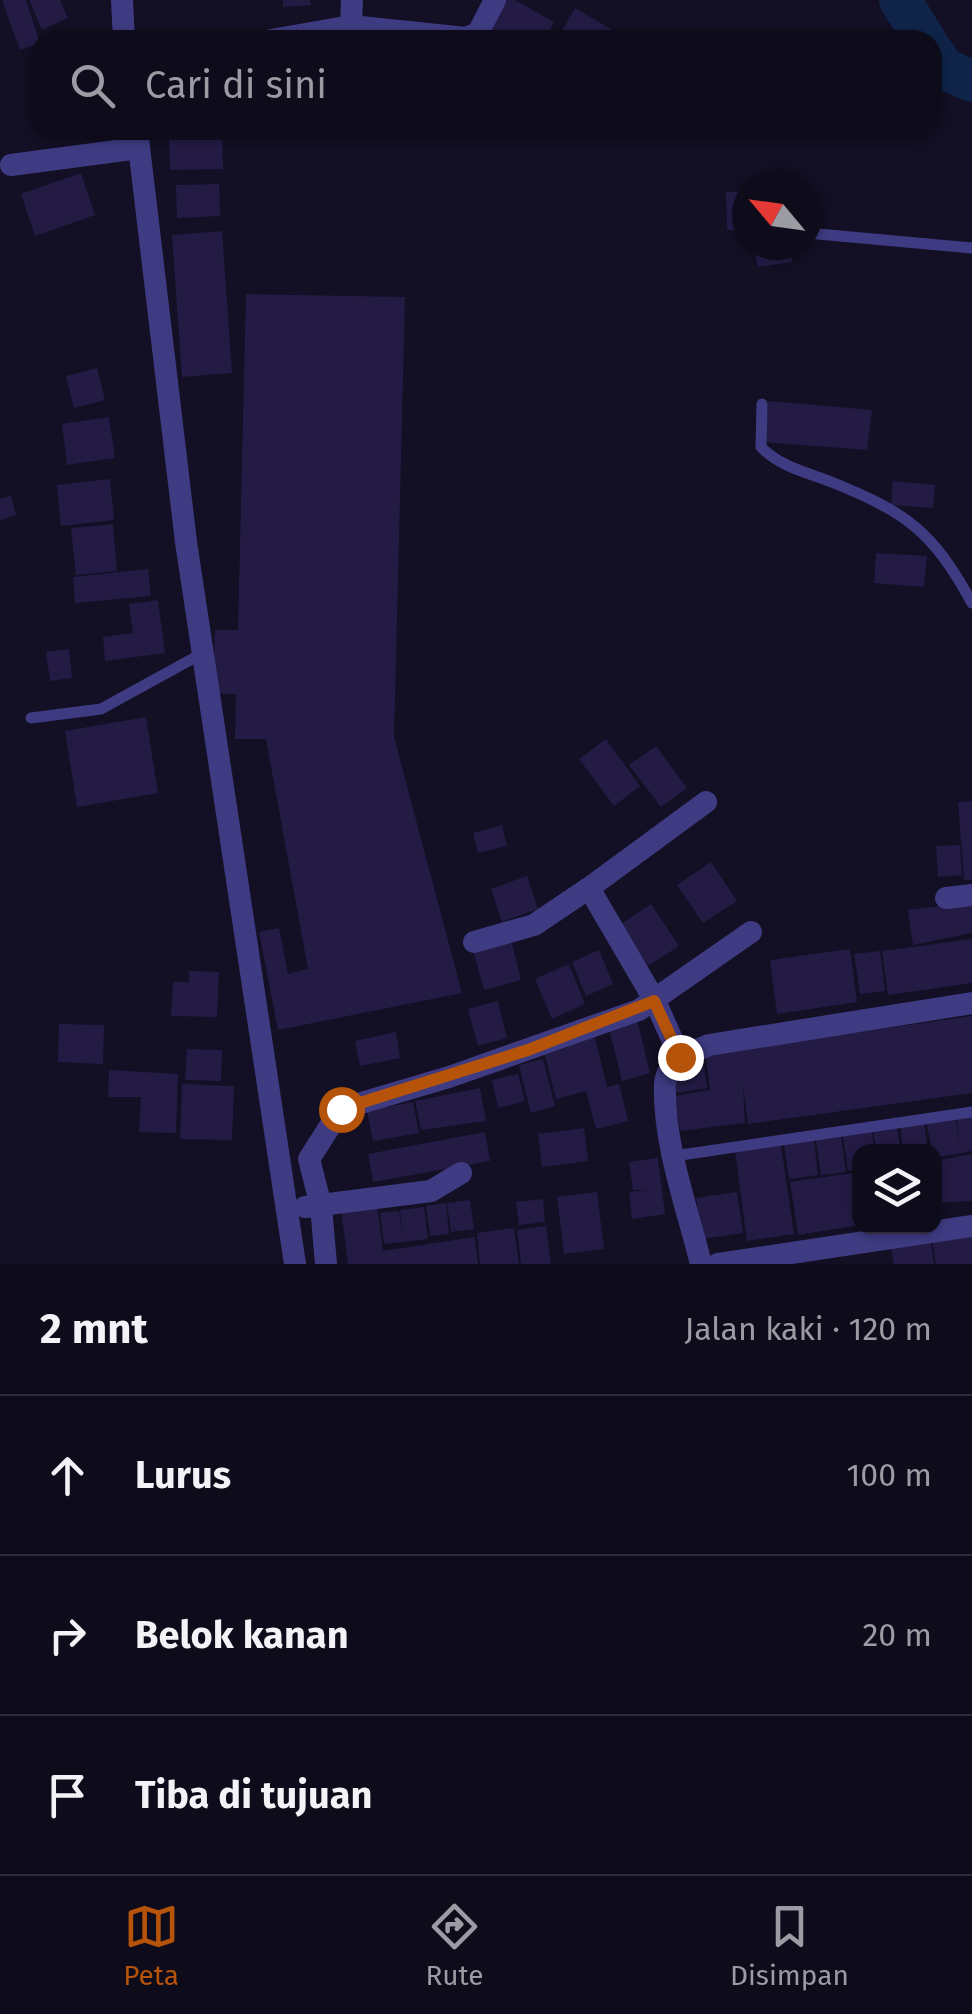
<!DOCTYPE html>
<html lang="id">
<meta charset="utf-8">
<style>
body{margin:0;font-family:"Fira Sans",sans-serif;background:#171424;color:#f1f3f6}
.controls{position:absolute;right:30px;bottom:30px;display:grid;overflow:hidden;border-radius:20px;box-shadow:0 2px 8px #0004}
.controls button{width:90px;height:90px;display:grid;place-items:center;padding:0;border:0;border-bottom:2px solid #2e2b3a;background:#0e0b1b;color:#f1f3f6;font:50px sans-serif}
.compass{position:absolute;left:732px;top:170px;width:90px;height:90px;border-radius:50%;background:#0e0b1b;box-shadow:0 2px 8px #0004;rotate:299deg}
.stop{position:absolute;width:30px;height:30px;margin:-22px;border:8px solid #b45309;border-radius:50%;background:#fff}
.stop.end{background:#b45309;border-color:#fff;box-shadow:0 2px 10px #0008}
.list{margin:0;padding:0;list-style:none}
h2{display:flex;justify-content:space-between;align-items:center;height:130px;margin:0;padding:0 40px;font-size:42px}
h2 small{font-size:32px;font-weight:400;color:#9b9ba3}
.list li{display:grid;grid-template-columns:65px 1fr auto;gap:30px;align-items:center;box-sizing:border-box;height:160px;padding:0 40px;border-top:2px solid #2e2b3a}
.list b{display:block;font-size:38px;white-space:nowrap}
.list em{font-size:32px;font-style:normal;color:#9b9ba3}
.icon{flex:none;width:55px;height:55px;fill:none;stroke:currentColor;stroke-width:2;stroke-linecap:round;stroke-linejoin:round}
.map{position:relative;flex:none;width:972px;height:1264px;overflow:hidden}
.search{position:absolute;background:#0e0b1b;box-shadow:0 2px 8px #0004;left:30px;right:30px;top:30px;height:110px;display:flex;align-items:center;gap:25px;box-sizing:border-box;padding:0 35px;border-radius:30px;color:#9b9ba3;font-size:38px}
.sheet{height:610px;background:#0e0b1b}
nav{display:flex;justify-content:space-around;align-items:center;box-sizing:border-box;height:140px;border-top:2px solid #2e2b3a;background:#0e0b1b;font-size:28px;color:#9b9ba3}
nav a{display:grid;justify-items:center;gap:5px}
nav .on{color:#b45309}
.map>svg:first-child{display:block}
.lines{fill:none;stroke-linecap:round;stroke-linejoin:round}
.river{stroke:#0f2448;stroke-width:42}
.building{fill:#241b45}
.service{stroke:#3e3b82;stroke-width:11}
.minor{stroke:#3e3b82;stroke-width:22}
.route{stroke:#b45309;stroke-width:12}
</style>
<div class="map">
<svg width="972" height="1264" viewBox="0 0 972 1264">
<rect width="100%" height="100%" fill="#130f24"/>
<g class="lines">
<!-- river -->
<path class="river" d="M 900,0 L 925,40
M 932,51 L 943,68 L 972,81"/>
</g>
<!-- building -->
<path class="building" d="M 2,0 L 26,0 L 40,43 L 20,50 Z
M 29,0 L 60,0 L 68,18 L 42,30 Z
M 283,0 L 310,0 L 311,5 L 283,7 Z
M 505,0 L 515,0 L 554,22 L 544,40 L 485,36 Z
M 575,8 L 616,32 L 612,40 L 557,40 Z
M 169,130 L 222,130 L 223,169 L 170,170 Z
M 81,173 L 95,215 L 35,236 L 21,194 Z
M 219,184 L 220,216 L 177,218 L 176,185 Z
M 814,187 L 817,214 L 807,215 L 807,188 Z
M 747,191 L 747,230 L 727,230 L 726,192 Z
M 222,231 L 232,373 L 182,377 L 172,235 Z
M 754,245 L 789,245 L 792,262 L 758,267 Z
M 246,294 L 405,297 L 394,737 L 462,993 L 278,1030 L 259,932 L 279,928 L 288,974 L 308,969 L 266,739 L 235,739 L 236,694 L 213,694 L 215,630 L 238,630 Z
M 97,368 L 105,400 L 74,408 L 66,376 Z
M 768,401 L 872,410 L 867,450 L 764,442 Z
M 109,417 L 115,458 L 67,465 L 62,424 Z
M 110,479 L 114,520 L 61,526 L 57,485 Z
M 893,481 L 935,485 L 933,508 L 891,505 Z
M 11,496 L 16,515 L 0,520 L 0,499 Z
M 113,524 L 117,571 L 76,575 L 71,528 Z
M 876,553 L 927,556 L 924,587 L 874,583 Z
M 148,569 L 151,596 L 75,603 L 73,577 Z
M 158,600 L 165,653 L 105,661 L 103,637 L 133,633 L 129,604 Z
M 69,649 L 72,678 L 50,681 L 46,652 Z
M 146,717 L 158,793 L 77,807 L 65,731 Z
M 606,739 L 640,786 L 614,806 L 579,759 Z
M 656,746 L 687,788 L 661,807 L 629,765 Z
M 972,801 L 972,880 L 964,880 L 958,802 Z
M 502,825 L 507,846 L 478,853 L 473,833 Z
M 960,845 L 962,875 L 938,877 L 936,846 Z
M 711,862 L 737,901 L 703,923 L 677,885 Z
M 527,876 L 538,909 L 502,922 L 491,889 Z
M 972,902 L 972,933 L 913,945 L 908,910 Z
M 651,904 L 679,946 L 648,966 L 620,925 Z
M 972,939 L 972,983 L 888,995 L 882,951 Z
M 511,940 L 521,980 L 484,990 L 473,950 Z
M 850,949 L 857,1002 L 777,1014 L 770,960 Z
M 599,950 L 613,984 L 586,996 L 572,962 Z
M 880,951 L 885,991 L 860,994 L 854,954 Z
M 569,964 L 585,1004 L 552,1019 L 535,979 Z
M 189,971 L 219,972 L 217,1017 L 171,1016 L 173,982 L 189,982 Z
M 498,1001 L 507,1038 L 478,1046 L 468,1009 Z
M 972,1016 L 972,1093 L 748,1124 L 743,1085 L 745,1123 L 680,1131 L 675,1096 L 710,1090 L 705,1054 Z
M 637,1020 L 650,1073 L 622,1081 L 609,1028 Z
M 59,1024 L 104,1025 L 103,1064 L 58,1062 Z
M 396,1032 L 400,1058 L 360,1066 L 355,1041 Z
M 595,1037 L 607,1087 L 619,1084 L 628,1121 L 596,1129 L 586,1091 L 556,1099 L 545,1055 Z
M 187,1049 L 222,1050 L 221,1081 L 185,1080 Z
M 543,1059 L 555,1106 L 531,1113 L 519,1065 Z
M 704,1065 L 707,1088 L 676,1093 L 672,1069 Z
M 109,1070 L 178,1074 L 176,1133 L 139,1132 L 141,1097 L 108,1097 Z
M 518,1074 L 525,1101 L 498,1108 L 492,1080 Z
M 182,1084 L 234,1086 L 232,1140 L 180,1139 Z
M 480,1088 L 486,1121 L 421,1130 L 415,1101 Z
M 413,1102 L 419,1133 L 373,1141 L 367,1111 Z
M 972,1115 L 972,1151 L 934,1158 L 926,1122 L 955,1118 L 960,1145 L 956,1117 Z
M 924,1122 L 928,1152 L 903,1152 L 900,1126 Z
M 897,1127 L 901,1152 L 876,1152 L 873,1130 Z
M 584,1128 L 588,1161 L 542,1167 L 538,1134 Z
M 485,1132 L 490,1161 L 373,1182 L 368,1154 Z
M 872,1132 L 874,1152 L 860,1152 L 860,1170 L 848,1171 L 843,1136 Z
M 841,1136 L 846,1172 L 821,1175 L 816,1140 Z
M 814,1140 L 818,1175 L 789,1179 L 784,1144 Z
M 781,1145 L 794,1234 L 747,1241 L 735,1151 Z
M 972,1154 L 972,1201 L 934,1203 L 934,1161 Z
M 658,1158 L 665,1214 L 632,1219 L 629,1192 L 647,1190 L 633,1190 L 629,1162 Z
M 860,1172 L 860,1225 L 798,1235 L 790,1182 Z
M 597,1192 L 604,1249 L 564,1254 L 557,1197 Z
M 737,1192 L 743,1233 L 702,1239 L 696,1198 Z
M 543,1199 L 545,1222 L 519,1225 L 516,1202 Z
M 470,1200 L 474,1229 L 451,1232 L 447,1203 Z
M 446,1203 L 449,1234 L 430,1236 L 426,1206 Z
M 377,1205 L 383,1251 L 475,1237 L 478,1264 L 348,1264 L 341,1210 Z
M 424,1207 L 428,1239 L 384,1244 L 380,1213 L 399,1211 L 403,1235 L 400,1210 Z
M 546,1226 L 551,1264 L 521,1264 L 517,1230 Z
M 514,1228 L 519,1264 L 480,1264 L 477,1233 Z
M 972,1233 L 972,1264 L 936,1264 L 932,1240 Z
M 931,1242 L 934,1264 L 894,1264 L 891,1248 Z"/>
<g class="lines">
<!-- service -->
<path class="service" d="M 807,233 L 972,248
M 762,404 L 761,447 C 779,466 805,472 829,481 C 906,512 932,530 972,603
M 31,718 L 101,709 L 203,653
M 674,1156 L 972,1112"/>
<!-- minor -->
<path class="minor" d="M 122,0 L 124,40
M 351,26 L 352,0
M 271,40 L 351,26 L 466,38 L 478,33 L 495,0
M 137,130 L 186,542 L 295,1264
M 11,165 L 139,148
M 706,802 L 589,888 L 655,1001 L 680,1057 L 709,1045 L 972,1003
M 946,898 L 972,895
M 474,942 L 534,925 L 589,888
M 680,1057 C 672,1064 666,1072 665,1084 C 663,1143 687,1207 701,1264
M 305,1207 L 431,1191 L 461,1173
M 326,1264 L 321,1206 L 309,1159 L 341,1109 L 449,1077 L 639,1010 L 751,932
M 718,1264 L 972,1226"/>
</g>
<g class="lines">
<!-- route -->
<path class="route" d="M 341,1109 L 528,1050 L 654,1001 L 680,1057"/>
</g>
</svg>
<div class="controls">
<button><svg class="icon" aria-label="layers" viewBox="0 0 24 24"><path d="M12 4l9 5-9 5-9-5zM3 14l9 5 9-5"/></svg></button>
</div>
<svg class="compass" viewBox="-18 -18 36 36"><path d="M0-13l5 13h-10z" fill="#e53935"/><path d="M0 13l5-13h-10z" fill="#9b9ba3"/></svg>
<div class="stop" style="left:341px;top:1109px"></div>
<div class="stop end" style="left:680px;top:1057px"></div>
<div class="search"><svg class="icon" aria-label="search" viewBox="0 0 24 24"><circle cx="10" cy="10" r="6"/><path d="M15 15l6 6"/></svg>Cari di sini</div>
</div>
<section class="sheet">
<h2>2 mnt<small>Jalan kaki · 120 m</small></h2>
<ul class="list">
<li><svg class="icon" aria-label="ahead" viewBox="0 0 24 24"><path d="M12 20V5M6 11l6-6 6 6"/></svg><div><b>Lurus</b></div><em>100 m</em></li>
<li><svg class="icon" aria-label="right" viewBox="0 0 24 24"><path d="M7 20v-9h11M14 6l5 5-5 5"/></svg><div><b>Belok kanan</b></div><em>20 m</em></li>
<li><svg class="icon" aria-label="arrive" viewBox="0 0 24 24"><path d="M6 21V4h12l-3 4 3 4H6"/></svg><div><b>Tiba di tujuan</b></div></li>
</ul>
</section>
<nav>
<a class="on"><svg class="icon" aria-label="map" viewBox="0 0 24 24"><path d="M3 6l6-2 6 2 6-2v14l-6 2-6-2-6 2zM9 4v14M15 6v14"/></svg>Peta</a>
<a><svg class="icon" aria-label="directions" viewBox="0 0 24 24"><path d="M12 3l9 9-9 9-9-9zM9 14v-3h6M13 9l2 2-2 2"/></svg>Rute</a>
<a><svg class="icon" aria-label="saved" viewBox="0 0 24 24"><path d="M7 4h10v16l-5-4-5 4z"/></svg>Disimpan</a>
</nav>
